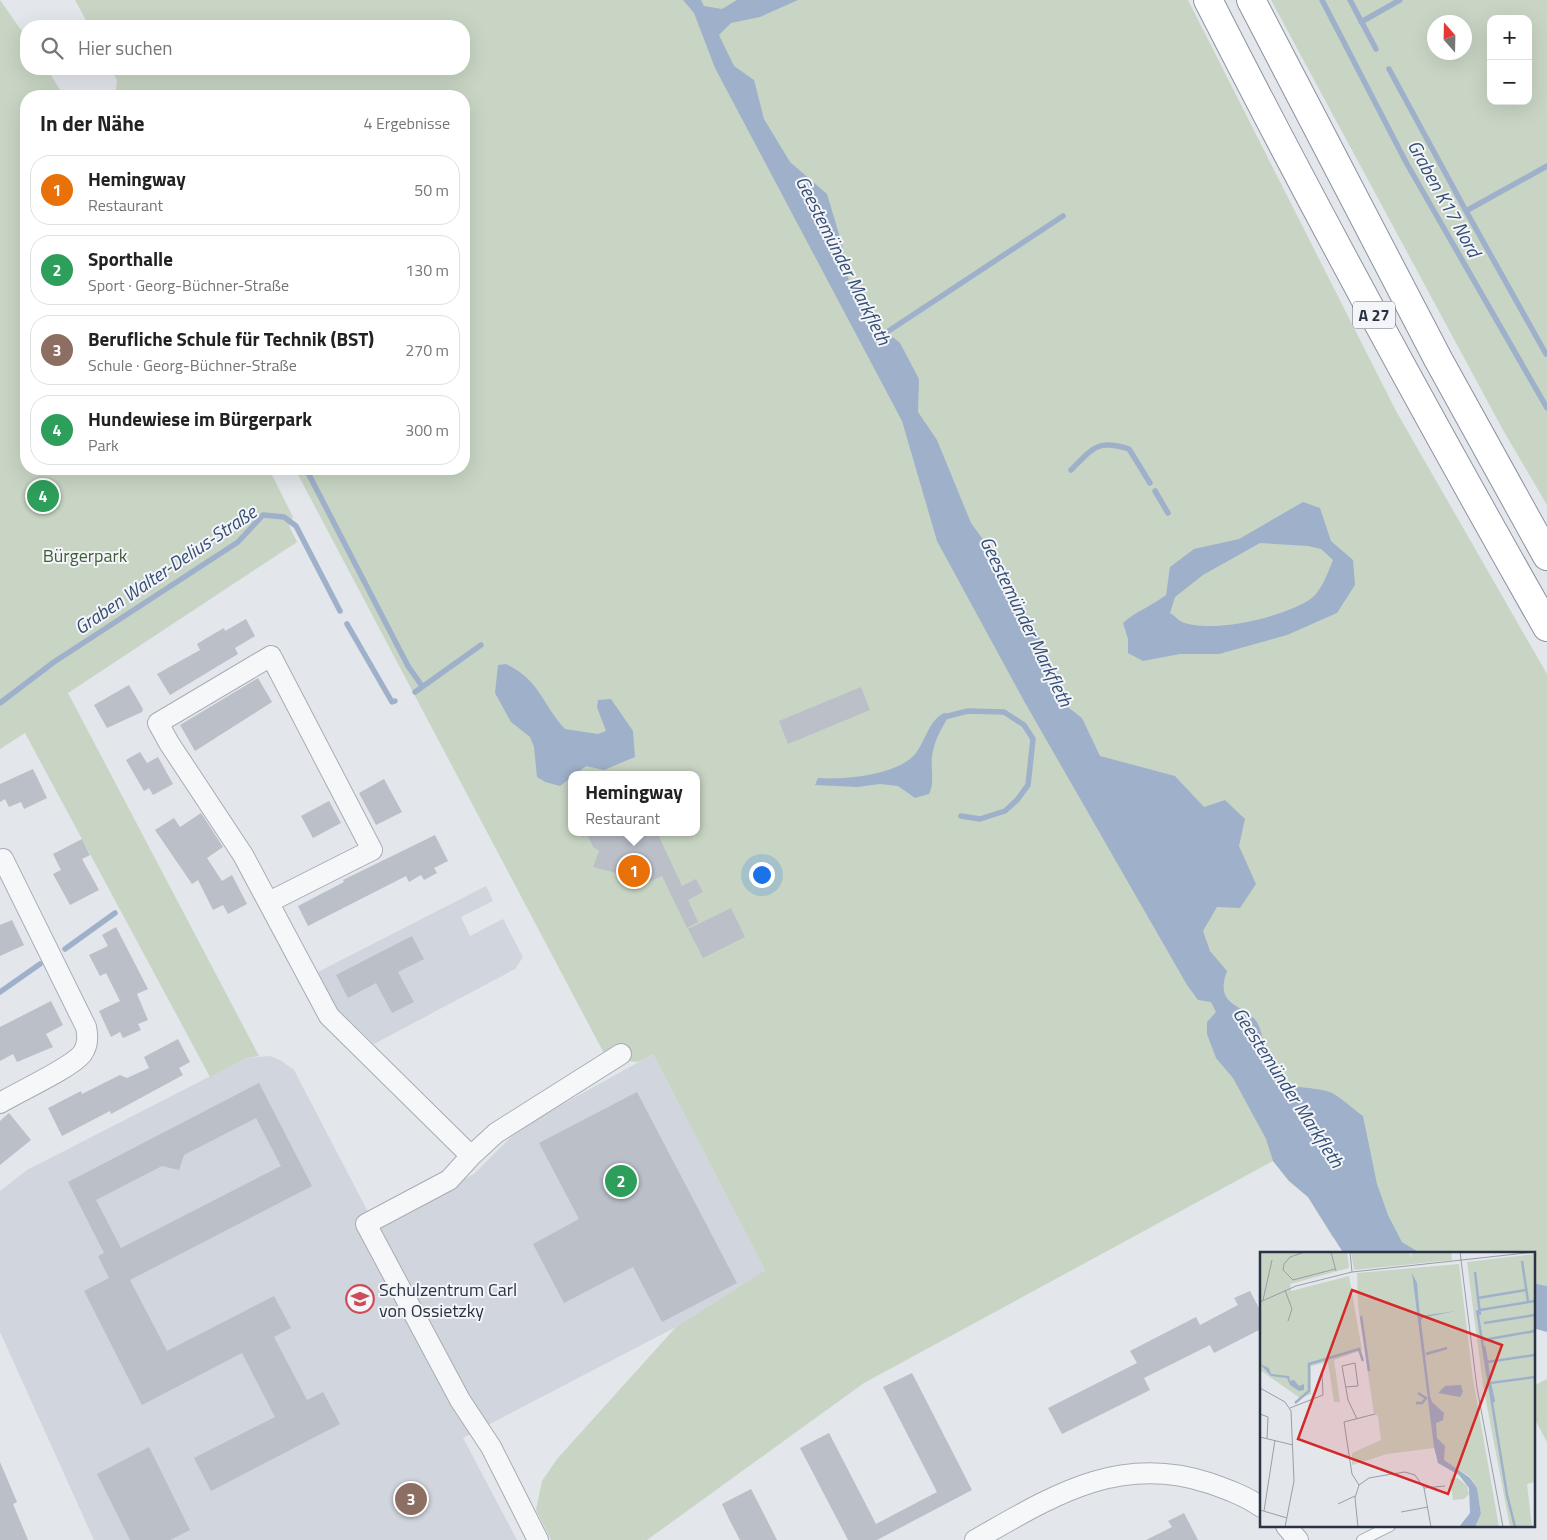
<!DOCTYPE html>
<html lang="de">
<meta charset="utf-8">
<style>
body{margin:0;font-family:"Titillium Web",sans-serif;background:#f2f2f2;color:#222}
.controls{position:absolute;right:15px;top:15px;display:grid;overflow:hidden;border-radius:10px;box-shadow:0 5px 20px #0002}
.controls button{width:45px;height:45px;display:grid;place-items:center;padding:0;border:0;border-bottom:1px solid #e0e0e0;background:#fff;color:#222;font:25px sans-serif}
.compass{position:absolute;left:1427px;top:15px;width:45px;height:45px;border-radius:50%;background:#fff;box-shadow:0 5px 20px #0002;rotate:340deg}
.you{position:absolute;left:761px;top:874px;width:18px;height:18px;margin:-12px;border:4px solid #fff;border-radius:50%;background:#1a73e8;box-shadow:0 0 0 8px #1a73e833}
.badge{display:grid;place-items:center;width:32px;height:32px;border-radius:50%;background:#cc4c58;color:#fff;font-size:16px;font-weight:700}
.pin{position:absolute;translate:-50% -50%;border:2px solid #fff;box-shadow:0 1px 5px #0006}
.popup{position:absolute;left:568px;top:771px;width:132px;height:65px;box-sizing:border-box;display:grid;place-content:center;border-radius:10px;background:#fff;filter:drop-shadow(0 1px 4px #0005);font-size:16px;white-space:nowrap;color:#767676}
.popup b{font-size:19px;color:#222}
.popup::after{content:'';position:absolute;left:50%;top:100%;margin-left:-10px;border:10px solid transparent;border-top-color:#fff}
.list{margin:0;padding:0;list-style:none}
h2{display:flex;justify-content:space-between;align-items:center;height:65px;margin:0;padding:0 20px;font-size:21px}
h2 small{font-size:16px;font-weight:400;color:#767676}
.list li{display:grid;grid-template-columns:32px 1fr auto;gap:15px;align-items:center;box-sizing:border-box;height:70px;margin:0 10px 10px;padding:0 10px;border:1px solid #e0e0e0;border-radius:20px}
.list b{display:block;font-size:19px;white-space:nowrap}
.list p{margin:0;font-size:16px;white-space:nowrap;color:#767676}
.list em{font-size:16px;font-style:normal;color:#767676}
.icon{flex:none;width:28px;height:28px;fill:none;stroke:currentColor;stroke-width:2;stroke-linecap:round;stroke-linejoin:round}
.map{position:relative;flex:none;width:1547px;height:1540px;overflow:hidden}
.search{position:absolute;background:#fff;box-shadow:0 5px 20px #0002;left:20px;top:20px;width:450px;height:55px;display:flex;align-items:center;gap:12px;box-sizing:border-box;padding:0 18px;border-radius:20px;color:#767676;font-size:19px}
.panel{position:absolute;background:#fff;box-shadow:0 5px 20px #0002;left:20px;top:90px;width:450px;height:385px;border-radius:20px}
.map>svg:first-child{display:block}
.built{fill:#d1d5dd}
.green{fill:#c8d5c4;fill-rule:evenodd}
.water{fill:#9fb1ca;fill-rule:evenodd}
.lines{fill:none;stroke-linecap:round;stroke-linejoin:round}
.stream{stroke:#9fb1ca;stroke-width:5.5}
.building{fill:#babfc8;fill-rule:evenodd}
.service-casing{stroke:#a8acb5;stroke-width:12}
.minor-casing{stroke:#a8acb5;stroke-width:22}
.motorway-casing{stroke:#8b92a1;stroke-width:30}
.service{stroke:#f6f7f9;stroke-width:10}
.minor{stroke:#f6f7f9;stroke-width:20}
.motorway{stroke:#fff;stroke-width:28}
.labels{text-anchor:middle;dominant-baseline:central;stroke-width:4;stroke-linejoin:round;paint-order:stroke}
.shield{fill:#f3f5f8;stroke:#676c79;stroke-width:1}
.shield-label{font-size:16px;font-weight:bold;fill:#2b3243}
.park-label{font-size:18px;fill:#3e5f39;stroke:#f3f5f8}
.poi-label{font-size:18px;fill:#2b3243;stroke:#f3f5f8;text-anchor:start}
.water-label{font-size:19px;font-style:italic;fill:#364f76;stroke:#f3f5f8}
.inset-river{fill:none;stroke:#9fb1ca;stroke-width:2.5}
.inset-road{fill:none;stroke:#999ea8;stroke-width:1}
.view{fill:#d62828;fill-opacity:0.15;stroke:#d62828;stroke-width:2.5}
.inset-edge{fill:none;stroke:#2b3243;stroke-width:2.5}
</style>
<div class="map">
<svg width="1547" height="1540" viewBox="0 0 1547 1540">
<rect width="100%" height="100%" fill="#e3e6eb"/>
<!-- built -->
<path class="built" d="M 486,886 L 493,901 L 461,917 L 470,936 L 503,919 L 523,957 L 515,969 L 374,1044 L 337,1009 L 318,972 Z
M 653,1054 L 765,1270 L 676,1327 L 463,1438 L 517,1540 L 94,1540 L 0,1332 L 0,1191 L 27,1170 L 246,1058 L 270,1056 L 280,1060 L 294,1070 L 368,1212 L 437,1174 L 445,1189 L 474,1174 L 509,1139 L 538,1118 Z"/>
<!-- green -->
<path class="green" d="M 0,0 L 26,37 L 26,69 L 47,69 L 64,96 L 26,96 L 26,469 L 269,469 L 293,517 L 289,526 L 297,542 L 68,693 L 259,1056 L 246,1058 L 210,1077 L 25,733 L 0,749 Z
M 75,0 L 1188,0 L 1396,411 L 1547,674 L 1547,1286 L 1533,1283 L 1533,1254 L 1422,1254 L 1402,1242 L 1388,1215 L 1333,1238 L 1308,1197 L 1289,1181 L 1273,1161 L 864,1383 L 647,1540 L 551,1540 L 536,1510 L 542,1481 L 557,1459 L 676,1327 L 765,1270 L 653,1054 L 638,1062 L 607,1059 L 295,469 L 464,469 L 464,96 L 115,96 L 117,80 L 111,69 L 464,69 L 464,26 L 89,26 ZM 572,775 L 696,775 L 696,832 L 657,832 L 674,870 L 650,882 L 594,867 L 599,851 L 593,847 L 591,836 L 572,832 Z
M 1271,0 L 1547,0 L 1547,505 L 1503,430 ZM 1491,19 L 1528,19 L 1528,101 L 1491,101 ZM 1434,22 L 1464,22 L 1464,52 L 1434,52 Z
M 1547,1379 L 1547,1442 L 1533,1416 L 1533,1386 Z"/>
<!-- water -->
<path class="water" d="M 683,0 L 701,0 L 704,6 L 722,9 L 737,0 L 798,0 L 760,17 L 731,23 L 719,35 L 734,66 L 754,80 L 764,119 L 790,162 L 827,194 L 842,244 L 848,278 L 866,315 L 900,343 L 919,379 L 918,412 L 937,440 L 971,523 L 999,561 L 1038,634 L 1064,704 L 1082,718 L 1100,756 L 1175,776 L 1204,807 L 1225,800 L 1245,819 L 1239,846 L 1256,884 L 1240,908 L 1217,907 L 1203,931 L 1210,951 L 1227,971 C 1213,1009 1247,1003 1258,1024 C 1267,1042 1260,1066 1280,1080 C 1295,1090 1316,1086 1332,1093 C 1342,1098 1353,1109 1363,1116 L 1377,1184 L 1388,1215 L 1402,1242 L 1422,1254 L 1344,1254 L 1308,1197 L 1289,1181 L 1273,1161 L 1266,1139 L 1233,1078 L 1216,1058 L 1207,1034 L 1207,1022 L 1216,1012 L 1211,1002 L 1198,1000 L 1187,985 L 1024,701 L 937,541 L 902,421 L 715,68 L 694,13 Z
M 1303,502 L 1320,508 L 1331,541 L 1353,560 L 1355,585 L 1337,613 L 1287,635 L 1219,654 L 1180,654 L 1143,661 L 1128,653 L 1128,639 L 1123,623 C 1136,611 1152,606 1166,595 L 1170,567 L 1194,549 L 1239,539 ZM 1260,543 L 1308,546 L 1321,549 L 1333,560 C 1328,572 1321,593 1309,600 C 1283,617 1212,634 1182,622 C 1178,620 1174,615 1170,613 L 1175,597 L 1203,575 Z
M 506,664 C 541,681 541,703 565,729 L 598,734 L 606,731 L 597,707 L 598,700 L 611,699 L 633,731 L 635,757 L 604,770 L 586,766 L 560,786 L 545,782 L 537,777 L 534,747 L 530,737 L 511,722 L 495,693 L 498,665 Z
M 944,713 L 950,714 C 943,726 936,737 933,751 C 929,766 936,780 929,794 L 915,798 L 898,786 L 880,784 L 857,787 L 815,785 L 818,778 C 844,780 899,775 916,753 C 926,740 929,720 944,713 Z
M 1533,1283 L 1547,1286 L 1547,1332 L 1533,1328 Z"/>
<g class="lines">
<!-- stream -->
<path class="stream" d="M 1322,0 L 1407,164 L 1547,408
M 1350,0 L 1376,49
M 1361,22 L 1400,0
M 1389,69 L 1466,211
M 881,336 L 1063,216
M 1546,354 L 1466,211 L 1547,166
M 306,469 L 408,666 L 422,686
M 1071,470 C 1093,448 1097,439 1129,449 L 1150,483
M 1155,491 L 1168,513
M 347,624 L 392,702 L 395,701
M 415,692 L 481,645
M 0,703 L 54,662 L 238,542 L 263,515 L 284,517 L 296,526 L 340,611
M 944,717 L 968,711 L 1004,712 L 1024,725 L 1033,739 L 1028,785 L 1017,800 L 1005,811 L 980,819 L 961,816
M 65,949 L 115,913
M 0,992 L 40,964"/>
</g>
<!-- building -->
<path class="building" d="M 246,619 L 255,636 L 235,648 L 238,654 L 170,695 L 157,674 L 200,650 L 197,644 L 205,639 L 224,628 L 225,631 Z
M 258,678 L 272,702 L 195,751 L 180,725 Z
M 129,685 L 143,709 L 142,712 L 107,728 L 94,705 Z
M 861,687 L 870,710 L 788,744 L 779,721 Z
M 140,752 L 147,763 L 158,757 L 173,784 L 153,795 L 149,788 L 144,791 L 126,760 Z
M 33,769 L 47,798 L 24,809 L 21,802 L 9,807 L 5,799 L 0,802 L 0,784 Z
M 384,779 L 402,812 L 376,825 L 359,793 Z
M 329,801 L 341,823 L 313,838 L 301,816 Z
M 201,813 L 223,847 L 207,858 L 222,881 L 232,875 L 247,904 L 228,914 L 223,905 L 213,910 L 198,880 L 192,884 L 155,830 L 174,818 L 180,827 Z
M 586,832 L 637,832 L 639,837 L 650,832 L 657,832 L 682,886 L 696,879 L 703,892 L 688,900 L 698,922 L 687,928 L 662,876 L 650,882 L 593,867 L 599,851 L 593,847 Z
M 435,835 L 448,861 L 434,868 L 437,873 L 424,880 L 421,875 L 409,882 L 406,876 L 308,926 L 298,906 L 344,882 L 343,880 Z
M 82,839 L 90,855 L 82,859 L 99,890 L 70,905 L 53,874 L 61,870 L 53,854 Z
M 731,908 L 745,937 L 703,958 L 688,929 Z
M 12,920 L 24,945 L 0,956 L 0,925 Z
M 116,927 L 148,989 L 137,994 L 148,1020 L 138,1024 L 141,1030 L 123,1038 L 120,1032 L 111,1037 L 99,1011 L 120,1001 L 106,973 L 100,976 L 89,955 L 108,946 L 102,935 Z
M 412,936 L 424,959 L 398,972 L 414,1002 L 392,1013 L 376,983 L 348,998 L 336,975 Z
M 51,1001 L 63,1025 L 46,1034 L 53,1047 L 17,1062 L 13,1054 L 0,1061 L 0,1027 Z
M 178,1039 L 190,1062 L 179,1068 L 183,1075 L 111,1114 L 110,1111 L 62,1136 L 48,1108 L 81,1091 L 82,1094 L 120,1075 L 127,1078 L 149,1068 L 144,1057 Z
M 259,1083 L 312,1186 L 130,1280 L 167,1351 L 274,1296 L 291,1328 L 274,1337 L 307,1400 L 323,1392 L 340,1424 L 211,1491 L 194,1458 L 275,1417 L 242,1353 L 142,1405 L 84,1291 L 109,1278 L 98,1256 L 104,1253 L 68,1182 ZM 256,1118 L 281,1166 L 121,1248 L 96,1200 L 162,1166 L 179,1170 L 184,1155 Z
M 637,1092 L 737,1283 L 662,1322 L 633,1267 L 564,1303 L 533,1244 L 579,1219 L 539,1143 Z
M 9,1113 L 31,1140 L 0,1165 L 0,1121 Z
M 1250,1291 L 1261,1312 L 1261,1329 L 1214,1353 L 1210,1345 L 1144,1378 L 1150,1390 L 1062,1434 L 1048,1408 L 1137,1363 L 1130,1351 L 1196,1317 L 1200,1325 L 1238,1305 L 1234,1298 Z
M 912,1373 L 972,1490 L 877,1540 L 848,1540 L 800,1448 L 829,1433 L 876,1524 L 937,1492 L 883,1387 Z
M 149,1447 L 190,1530 L 170,1540 L 130,1540 L 97,1474 Z
M 0,1462 L 17,1502 L 13,1504 L 28,1540 L 0,1540 Z
M 751,1489 L 770,1526 L 777,1540 L 740,1540 L 729,1519 L 722,1504 Z
M 1184,1513 L 1198,1540 L 1146,1540 L 1172,1527 L 1168,1521 Z"/>
<g class="lines">
<defs>
<path id="service" d="M 1362,1540 L 1390,1526"/>
<path id="minor" d="M 269,902 L 372,850 L 271,656 L 158,723 L 169,743 L 243,855 L 329,1016 L 471,1156
M 0,1103 C 18,1092 71,1068 82,1054 C 88,1046 88,1036 86,1027 L 3,859
M 1286,1526 L 1298,1540
M 538,1540 L 491,1447 L 460,1400 L 366,1224 L 449,1180 L 471,1156 L 496,1133 L 621,1054
M 975,1540 C 1051,1497 1118,1453 1209,1483 C 1226,1489 1246,1496 1261,1507"/>
<path id="motorway" d="M 1208,0 C 1316,212 1430,421 1547,627
M 1251,0 L 1438,359 L 1547,556"/>
</defs>
<!-- service casing -->
<use href="#service" class="service-casing"/>
<!-- minor casing -->
<use href="#minor" class="minor-casing"/>
<!-- motorway casing -->
<use href="#motorway" class="motorway-casing"/>
<!-- service -->
<use href="#service" class="service"/>
<!-- minor -->
<use href="#minor" class="minor"/>
<!-- motorway -->
<use href="#motorway" class="motorway"/>
</g>
<!-- icons -->
<defs>
<symbol id="school-ring" viewBox="-11 -11 22 22"><circle r="9.5" fill="#f3f5f8" stroke="#cc4c58" stroke-width="1.5"/><path d="M0-5L7-2L0 1L-7-2ZM-4 1L0 2.5L4 1V4Q0 6-4 4Z" fill="#cc4c58"/></symbol>
</defs>
<g fill-rule="evenodd">
<use href="#school-ring" x="344" y="1283" width="32" height="32"/>
</g>
<g class="labels">
<!-- shield labels -->
<rect class="shield" x="1353" y="301.5" width="42" height="27" rx="4"/>
<g class="shield-label">
<text x="1374" y="315">A 27</text>
</g>
<!-- park labels -->
<g class="park-label">
<text x="85" y="555">Bürgerpark</text>
</g>
<!-- poi labels -->
<g class="poi-label">
<text x="379" y="1289">Schulzentrum Carl<tspan x="379" dy="21">von Ossietzky</tspan></text>
</g>
<!-- water labels -->
<g class="water-label">
<text transform="translate(1445 198) rotate(61)">Graben K17 Nord</text>
<text transform="translate(844 260) rotate(63)">Geestemünder Markfleth</text>
<text transform="translate(165 569) rotate(-34)">Graben Walter-Delius-Straße</text>
<text transform="translate(1027 621) rotate(64)">Geestemünder Markfleth</text>
<text transform="translate(1289 1087) rotate(57)">Geestemünder Markfleth</text>
</g>
</g>
<!-- overview -->
<g transform="translate(1260 1252)">
<rect width="275" height="275" fill="#e3e6eb"/>
<path d="M 0,0 L 87,0 L 89,16 L 30,32 L 31,39 L 89,24 L 102,98 L 74,108 L 80,150 L 74,150 L 68,110 L 51,114 L 51,142 L 40,146 L 0,118 ZM 91,0 L 150,0 L 151,6 L 152,0 L 191,0 L 192,8 L 94,18 ZM 275,2 L 275,230 L 267,232 L 272,275 L 250,275 L 223,133 L 207,10 ZM 199,12 L 213,127 L 239,275 L 215,275 L 221,262 L 217,236 L 210,225 L 178,205 L 174,196 L 127,202 L 92,213 L 92,201 L 121,188 L 118,164 L 114,162 L 98,54 L 97,21 ZM 198,226 L 207,234 L 209,242 L 204,247 L 193,248 L 190,227 Z" fill="#c8d5c4"/>
<path d="M 152,21 L 157,31 L 160,64 L 196,59 L 162,66 L 161,70 L 170,144 L 172,150 L 184,161 L 183,168 L 176,171 L 177,186 L 185,194 L 184,208 L 210,226 L 217,236 L 221,262 L 215,275 L 199,275 L 210,261 L 209,236 L 199,223 L 178,211 L 174,195 ZM 0,112 L 9,116 L 11,122 L 29,124 L 30,129 L 34,128 L 39,134 L 44,132 L 44,138 L 39,139 L 30,133 L 27,126 L 11,124 ZM 201,133 L 203,140 L 200,145 L 178,141 L 185,134 Z" fill="#9fb1ca"/>
<path class="inset-river" d="M 262,9 L 268,49M 215,20 L 220,63M 218,46 L 266,38M 217,58 L 247,243 L 255,275M 220,58 L 275,49M 101,64 L 109,119M 224,71 L 275,63M 223,88 L 275,79M 224,94 L 227,110M 166,102 L 187,96M 229,127 L 227,110 L 275,103M 234,150 L 230,131 L 275,125M 35,151 L 49,139 L 49,112 L 99,97 L 103,109M 156,151 L 162,151 L 166,146 L 158,141"/>
<path class="inset-road" d="M 45,0 L 30,5 L 24,12 L 23,18 L 33,28 L 75,17M 71,0 L 76,19M 90,0 L 92,20M 200,0 L 217,136 L 243,275M 25,38 L 32,57 L 28,69M 3,48 L 12,8M 0,50 L 36,34 L 92,20 L 275,0M 86,135 L 98,134 L 95,111 L 82,114 L 88,148 L 97,167M 0,136 L 25,150 L 31,159 L 34,229 L 25,275M 30,156 L 63,143 L 62,121M 0,162 L 8,165 L 7,187M 0,185 L 33,193M 99,233 L 109,226 L 132,222 L 145,220 L 155,223 L 164,236 L 171,275M 99,233 L 92,222 L 84,170 L 115,162M 164,236 L 185,234M 78,252 L 95,244M 0,258 L 27,266M 4,259 L 15,188M 141,260 L 168,255M 98,275 L 95,246 L 99,233"/>
<path class="view" d="M 92,38 L 242,93 L 188,242 L 38,187 Z"/>
<rect width="275" height="275" class="inset-edge"/>
</g>
</svg>
<div class="controls">
<button>+</button>
<button>−</button>
</div>
<svg class="compass" viewBox="-18 -18 36 36"><path d="M0-13l5 13h-10z" fill="#e53935"/><path d="M0 13l5-13h-10z" fill="#767676"/></svg>
<div class="you"></div>
<div class="pin badge" style="left:634px;top:871px;background:#e8710a">1</div>
<div class="popup"><b>Hemingway</b>Restaurant</div>
<div class="pin badge" style="left:621px;top:1181px;background:#2e9e5b">2</div>
<div class="pin badge" style="left:411px;top:1499px;background:#8d6e63">3</div>
<div class="pin badge" style="left:43px;top:496px;background:#2e9e5b">4</div>
<div class="search"><svg class="icon" aria-label="search" viewBox="0 0 24 24"><circle cx="10" cy="10" r="6"/><path d="M15 15l6 6"/></svg>Hier suchen</div>
<section class="panel">
<h2>In der Nähe<small>4 Ergebnisse</small></h2>
<ul class="list">
<li><span class="badge" style="background:#e8710a">1</span><div><b>Hemingway</b><p>Restaurant</p></div><em>50 m</em></li>
<li><span class="badge" style="background:#2e9e5b">2</span><div><b>Sporthalle</b><p>Sport · Georg-Büchner-Straße</p></div><em>130 m</em></li>
<li><span class="badge" style="background:#8d6e63">3</span><div><b>Berufliche Schule für Technik (BST)</b><p>Schule · Georg-Büchner-Straße</p></div><em>270 m</em></li>
<li><span class="badge" style="background:#2e9e5b">4</span><div><b>Hundewiese im Bürgerpark</b><p>Park</p></div><em>300 m</em></li>
</ul>
</section>
</div>
